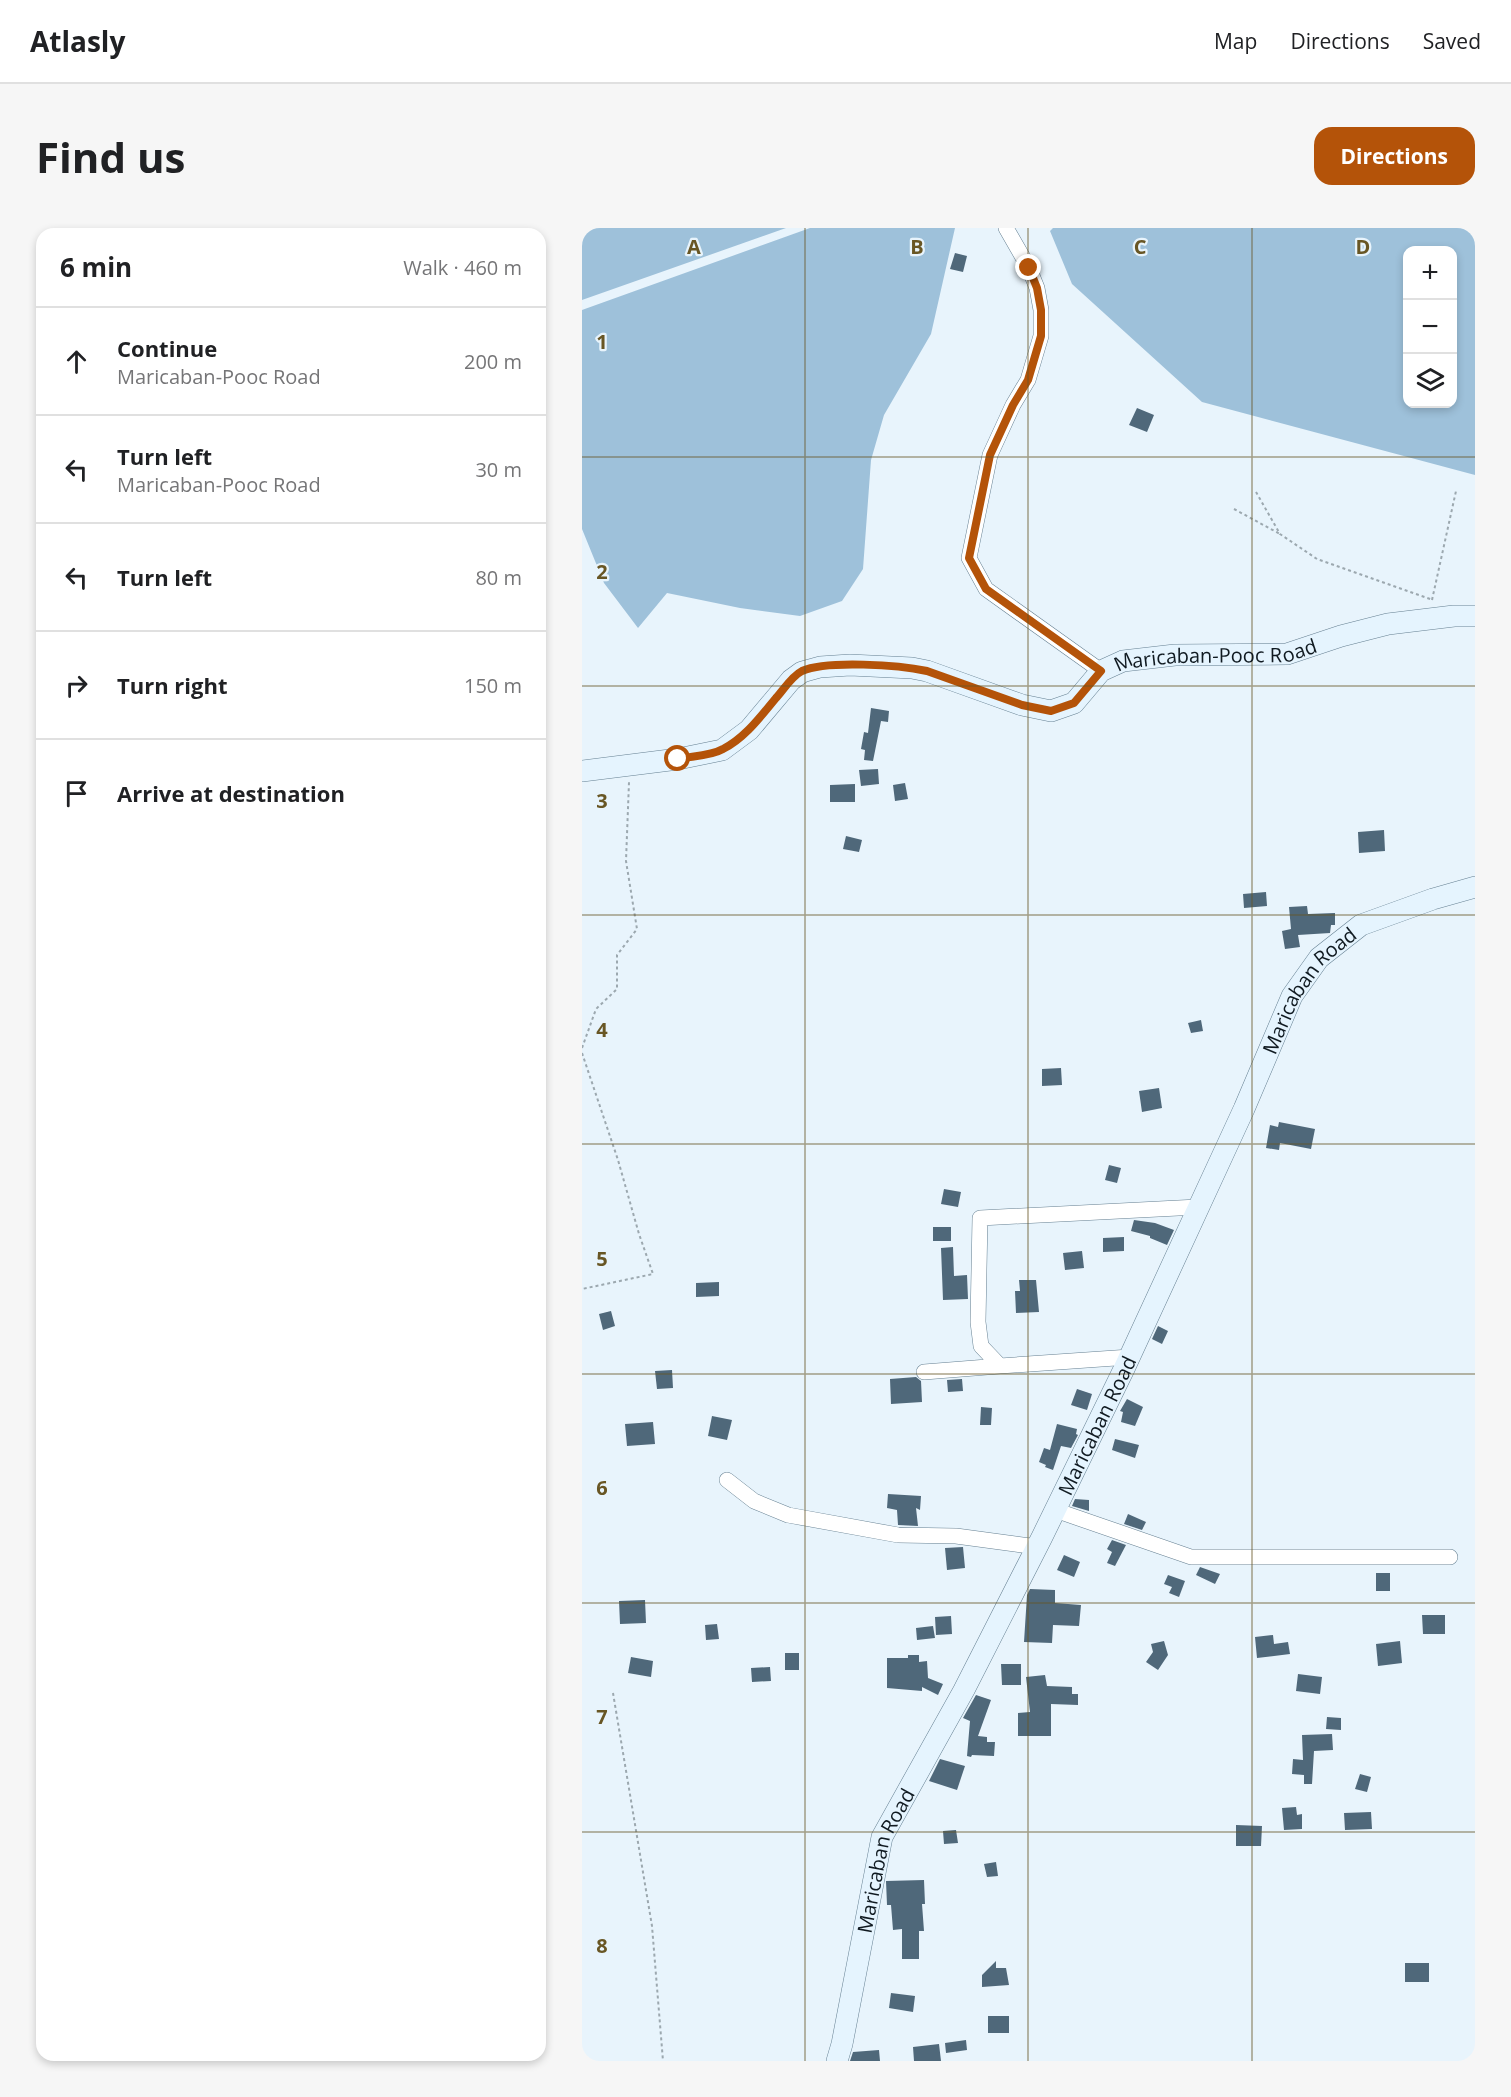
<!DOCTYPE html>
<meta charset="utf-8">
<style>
body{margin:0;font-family:"Open Sans",sans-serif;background:#f6f6f6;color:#202124}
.controls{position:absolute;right:18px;top:18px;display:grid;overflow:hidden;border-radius:12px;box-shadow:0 3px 9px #0003}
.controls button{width:54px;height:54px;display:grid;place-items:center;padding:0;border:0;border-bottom:2px solid #e0e0e0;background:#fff;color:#202124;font:30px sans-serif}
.stop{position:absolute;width:18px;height:18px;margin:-14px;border:4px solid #b45309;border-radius:50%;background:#fff}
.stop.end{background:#b45309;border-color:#fff;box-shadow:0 2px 6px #0008}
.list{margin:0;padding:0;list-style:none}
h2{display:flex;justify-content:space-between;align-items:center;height:78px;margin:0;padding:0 24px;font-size:26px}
h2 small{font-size:20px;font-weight:400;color:#757577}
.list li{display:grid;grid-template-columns:39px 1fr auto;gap:18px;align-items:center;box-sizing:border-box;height:108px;padding:0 24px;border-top:2px solid #e0e0e0}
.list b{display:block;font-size:22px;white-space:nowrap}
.list p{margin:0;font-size:20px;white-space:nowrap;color:#757577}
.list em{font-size:20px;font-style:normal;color:#757577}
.icon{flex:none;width:33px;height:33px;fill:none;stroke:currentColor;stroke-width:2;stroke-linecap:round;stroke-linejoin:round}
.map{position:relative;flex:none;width:893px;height:1833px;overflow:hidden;border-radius:18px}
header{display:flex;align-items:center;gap:36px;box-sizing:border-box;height:84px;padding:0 30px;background:#fff;border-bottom:2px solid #e0e0e0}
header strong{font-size:28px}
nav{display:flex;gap:33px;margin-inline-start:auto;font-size:21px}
.intro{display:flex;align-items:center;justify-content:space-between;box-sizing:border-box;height:144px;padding:0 36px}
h1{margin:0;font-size:42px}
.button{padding:15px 27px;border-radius:18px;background:#b45309;color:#fff;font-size:21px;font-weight:700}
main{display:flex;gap:36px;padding:0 36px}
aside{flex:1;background:#fff;border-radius:18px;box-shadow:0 3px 9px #0003}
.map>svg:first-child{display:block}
.water{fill:#9ec1da;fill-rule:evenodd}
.building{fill:#4f687a}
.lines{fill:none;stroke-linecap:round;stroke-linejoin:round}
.street-casing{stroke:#668092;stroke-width:16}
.secondary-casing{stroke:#668092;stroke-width:22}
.path{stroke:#9ca8af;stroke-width:2;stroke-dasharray:3 3;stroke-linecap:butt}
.street{stroke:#fff;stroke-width:15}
.secondary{stroke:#e5f4fe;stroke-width:21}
.route{stroke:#b45309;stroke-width:8}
.grid{fill:none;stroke:#685624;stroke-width:1.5;stroke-opacity:0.55}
.labels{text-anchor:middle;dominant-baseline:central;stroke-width:4.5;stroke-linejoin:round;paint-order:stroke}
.street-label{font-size:20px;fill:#101a21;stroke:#e8f4fc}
.grid-label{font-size:20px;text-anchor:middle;font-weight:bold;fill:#685624;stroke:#e8f4fc;stroke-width:4.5;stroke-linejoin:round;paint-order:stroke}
</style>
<header>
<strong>Atlasly</strong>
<nav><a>Map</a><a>Directions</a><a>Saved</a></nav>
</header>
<div class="intro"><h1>Find us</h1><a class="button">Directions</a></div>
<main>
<aside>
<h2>6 min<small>Walk · 460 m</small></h2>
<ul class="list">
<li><svg class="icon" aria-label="ahead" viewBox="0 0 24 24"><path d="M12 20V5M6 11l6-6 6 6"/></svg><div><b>Continue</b><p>Maricaban-Pooc Road</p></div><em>200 m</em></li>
<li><svg class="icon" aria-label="left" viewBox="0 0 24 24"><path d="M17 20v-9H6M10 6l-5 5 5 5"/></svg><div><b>Turn left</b><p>Maricaban-Pooc Road</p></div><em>30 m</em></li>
<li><svg class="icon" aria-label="left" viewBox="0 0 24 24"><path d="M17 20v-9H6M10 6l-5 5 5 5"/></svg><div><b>Turn left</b></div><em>80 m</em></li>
<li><svg class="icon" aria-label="right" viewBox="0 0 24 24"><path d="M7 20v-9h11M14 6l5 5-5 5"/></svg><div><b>Turn right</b></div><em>150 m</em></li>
<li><svg class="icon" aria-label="arrive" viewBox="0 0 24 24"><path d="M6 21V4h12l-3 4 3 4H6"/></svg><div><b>Arrive at destination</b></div></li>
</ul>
</aside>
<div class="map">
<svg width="893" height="1833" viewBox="0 0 893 1833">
<rect width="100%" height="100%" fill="#e8f4fc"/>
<!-- water -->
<path class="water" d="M 0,0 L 204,0 L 0,72 Z
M 228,0 L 373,0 L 349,106 L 302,187 L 289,232 L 281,341 L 260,373 L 218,388 L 158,380 L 85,365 L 56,400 L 22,355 L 0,301 L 0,82 Z
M 471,0 L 893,0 L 893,247 L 620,174 L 490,56 L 468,3 ZM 826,22 L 870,22 L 870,176 L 826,176 Z"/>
<!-- building -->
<path class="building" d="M 373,25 L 385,28 L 381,44 L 368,41 Z
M 555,180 L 572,187 L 565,204 L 547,197 Z
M 289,480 L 307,483 L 306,494 L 299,493 L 291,533 L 282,532 L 283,522 L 279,521 L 282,504 L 286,505 Z
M 296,541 L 297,556 L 279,558 L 277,542 Z
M 323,555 L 326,571 L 313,573 L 311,557 Z
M 273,556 L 273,574 L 248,574 L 248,557 Z
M 802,602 L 803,623 L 777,625 L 776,604 Z
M 264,608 L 280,612 L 277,624 L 261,621 Z
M 684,664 L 685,678 L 662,680 L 661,666 Z
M 725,678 L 726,686 L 753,685 L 753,697 L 749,697 L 748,705 L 716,707 L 718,719 L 703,721 L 700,703 L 709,701 L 707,679 Z
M 619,792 L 621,803 L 609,805 L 606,795 Z
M 479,840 L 480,857 L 460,858 L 460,841 Z
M 577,860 L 580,880 L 560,884 L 557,863 Z
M 697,894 L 733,901 L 729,921 L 698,915 L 697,922 L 684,920 L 688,897 L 696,899 Z
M 527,937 L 539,940 L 535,955 L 523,952 Z
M 362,961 L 379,964 L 376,979 L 359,976 Z
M 552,992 L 573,995 L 592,1002 L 585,1017 L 568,1010 L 568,1008 L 549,1003 Z
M 351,999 L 369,999 L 369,1013 L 351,1013 Z
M 542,1009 L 542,1023 L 521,1024 L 521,1010 Z
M 371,1019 L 372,1048 L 385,1047 L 386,1071 L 361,1072 L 359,1020 Z
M 500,1023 L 502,1040 L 483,1042 L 481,1025 Z
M 437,1052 L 454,1052 L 457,1084 L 434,1085 L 433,1063 L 438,1063 Z
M 137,1054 L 137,1068 L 114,1069 L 114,1055 Z
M 29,1083 L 33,1098 L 21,1102 L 17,1086 Z
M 576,1098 L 586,1103 L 580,1116 L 570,1111 Z
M 90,1142 L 91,1160 L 75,1161 L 73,1143 Z
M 334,1149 L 339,1153 L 340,1174 L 309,1176 L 308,1151 Z
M 380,1151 L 381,1163 L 366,1164 L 365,1152 Z
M 495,1161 L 510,1166 L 505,1182 L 489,1177 Z
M 545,1171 L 561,1179 L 553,1198 L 539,1194 L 541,1184 L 538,1183 Z
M 399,1179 L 410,1180 L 409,1197 L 398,1197 Z
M 130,1188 L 150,1192 L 145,1212 L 126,1208 Z
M 71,1194 L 73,1216 L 45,1218 L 43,1196 Z
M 475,1196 L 495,1201 L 494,1206 L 496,1207 L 489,1220 L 479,1218 L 471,1242 L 463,1239 L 464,1237 L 457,1234 L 462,1220 L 468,1222 Z
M 533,1211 L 557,1217 L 553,1230 L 530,1222 Z
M 306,1266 L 339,1268 L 338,1282 L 334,1280 L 336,1298 L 316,1297 L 315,1282 L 305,1280 Z
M 493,1271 L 507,1272 L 507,1283 L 490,1278 Z
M 546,1286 L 564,1294 L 560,1302 L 542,1296 Z
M 530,1312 L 544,1317 L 533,1338 L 525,1335 L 530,1324 L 525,1321 Z
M 381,1319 L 383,1340 L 365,1342 L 363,1320 Z
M 482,1327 L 498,1334 L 492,1349 L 475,1342 Z
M 618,1339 L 638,1346 L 633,1356 L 614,1347 Z
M 794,1345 L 808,1345 L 808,1363 L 794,1363 Z
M 586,1347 L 603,1353 L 597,1369 L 587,1365 L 590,1359 L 582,1356 Z
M 448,1361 L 473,1362 L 473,1375 L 499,1377 L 497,1398 L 471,1397 L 470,1415 L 442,1414 L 445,1367 Z
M 63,1372 L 64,1395 L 38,1396 L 37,1373 Z
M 840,1387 L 863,1387 L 863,1406 L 841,1406 Z
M 369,1388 L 370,1406 L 354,1407 L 353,1389 Z
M 135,1396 L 137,1411 L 124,1412 L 123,1397 Z
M 351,1398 L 353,1410 L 335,1412 L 334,1400 Z
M 691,1407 L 692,1416 L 706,1414 L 708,1426 L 675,1430 L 673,1409 Z
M 582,1413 L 586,1427 L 576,1442 L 564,1434 L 571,1424 L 569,1416 Z
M 818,1413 L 820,1435 L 796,1438 L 794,1416 Z
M 203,1425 L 217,1425 L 217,1442 L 203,1442 Z
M 326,1427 L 337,1427 L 337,1434 L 345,1433 L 346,1450 L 361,1456 L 356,1467 L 340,1459 L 340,1463 L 305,1460 L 305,1430 L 326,1430 Z
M 49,1429 L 71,1433 L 69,1449 L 46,1445 Z
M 419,1436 L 439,1436 L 439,1457 L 420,1457 Z
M 188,1439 L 189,1453 L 170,1454 L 169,1440 Z
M 716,1446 L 740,1449 L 738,1466 L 714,1463 Z
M 463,1447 L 465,1458 L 490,1459 L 490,1466 L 496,1466 L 496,1477 L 469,1476 L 469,1508 L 436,1508 L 436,1485 L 448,1484 L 444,1449 Z
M 394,1467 L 409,1472 L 396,1508 L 405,1509 L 405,1514 L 413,1514 L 412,1528 L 390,1527 L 389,1529 L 385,1528 L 388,1493 L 381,1490 Z
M 745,1489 L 759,1490 L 759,1502 L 744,1501 Z
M 750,1506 L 751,1522 L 732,1523 L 730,1556 L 722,1556 L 722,1547 L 710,1546 L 711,1531 L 721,1532 L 720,1507 Z
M 358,1531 L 383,1538 L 375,1562 L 347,1553 Z
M 778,1546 L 789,1549 L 785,1564 L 773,1561 Z
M 714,1579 L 715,1587 L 720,1586 L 720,1601 L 702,1602 L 700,1580 Z
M 789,1584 L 790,1601 L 763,1602 L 762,1585 Z
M 654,1597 L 680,1598 L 679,1618 L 654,1618 Z
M 374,1602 L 376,1615 L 362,1616 L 361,1603 Z
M 414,1634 L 416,1648 L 405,1649 L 402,1636 Z
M 342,1652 L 343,1676 L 340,1676 L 342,1703 L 337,1703 L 337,1731 L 320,1731 L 320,1701 L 311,1702 L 309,1677 L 305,1677 L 304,1653 Z
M 414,1733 L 414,1740 L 424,1740 L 427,1757 L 400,1759 L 400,1747 Z
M 823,1735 L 847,1735 L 847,1754 L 823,1754 Z
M 309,1765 L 333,1768 L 331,1784 L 307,1780 Z
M 406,1788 L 427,1788 L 427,1805 L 406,1805 Z
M 384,1812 L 385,1822 L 364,1825 L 363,1815 Z
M 357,1816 L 359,1833 L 332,1833 L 331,1819 Z
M 297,1822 L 298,1833 L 268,1833 L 271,1824 Z"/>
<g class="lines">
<defs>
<path id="street" d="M 424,0 L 447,40 L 455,60 L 459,82 L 459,108 L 446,152 L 431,177 L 408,227 L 387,330 L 404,361 L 519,443
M 548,1129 L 418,1138 L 399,1118 L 396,1094 L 398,990 L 616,979
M 342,1144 L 418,1138
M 145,1252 L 172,1273 L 206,1287 L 316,1307 L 374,1308 L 455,1319
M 473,1282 L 609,1329 L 868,1329"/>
<g id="secondary">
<path id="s1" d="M 0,543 L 96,531 L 140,522 L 167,502 L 209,452 L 220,444 L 238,439 L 268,437 L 330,440 L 345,443 L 440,477 L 469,483 L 492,475 L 519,443 L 541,433 L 593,427 L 705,426 L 759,408 L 806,396 L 872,388 L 893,388"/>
<path id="s2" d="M 255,1833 L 260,1816 L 300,1609 L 382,1462 L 460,1309 L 542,1141 L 662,881 L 710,768 L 737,730 L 779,697 L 851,671 L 893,659"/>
</g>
</defs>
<!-- street casing -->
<use href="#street" class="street-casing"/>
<!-- secondary casing -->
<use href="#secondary" class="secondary-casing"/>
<!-- path -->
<path class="path" d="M 674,264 L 698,306 L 735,331 L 851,372
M 652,281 L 698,306
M 850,372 L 874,263
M 0,820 L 14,781 L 35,761 L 35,727 L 55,701 L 44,633 L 47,554
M 0,825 L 36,932 L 57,1006 L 71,1046 L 0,1061
M 31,1465 L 70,1698 L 81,1833"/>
<!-- street -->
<use href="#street" class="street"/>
<!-- secondary -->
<use href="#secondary" class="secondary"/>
</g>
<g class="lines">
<!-- route -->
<path class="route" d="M 96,531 C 110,528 129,528 141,521 C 163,510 179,488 194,470 C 202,461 210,448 220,443 C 245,432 317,437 345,443 L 440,477 L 469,483 L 492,475 L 519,443 L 404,361 L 387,330 L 408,227 L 431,177 L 446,152 L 459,108 L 459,82 L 455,60 L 447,40"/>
</g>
<!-- grid -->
<path class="grid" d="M 223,0 L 223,1833M 446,0 L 446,1833M 670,0 L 670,1833M 0,229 L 893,229M 0,458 L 893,458M 0,687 L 893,687M 0,916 L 893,916M 0,1146 L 893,1146M 0,1375 L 893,1375M 0,1604 L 893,1604"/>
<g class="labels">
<!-- street labels -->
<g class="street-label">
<text stroke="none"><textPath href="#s1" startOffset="694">Maricaban-Pooc Road</textPath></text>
<text stroke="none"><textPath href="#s2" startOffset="1179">Maricaban Road</textPath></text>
<text stroke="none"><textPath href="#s2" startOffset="693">Maricaban Road</textPath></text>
<text stroke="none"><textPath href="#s2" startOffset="207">Maricaban Road</textPath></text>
</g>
</g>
<g class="grid-label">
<text x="112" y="26">A</text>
<text x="335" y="26">B</text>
<text x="558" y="26">C</text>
<text x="781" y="26">D</text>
<text x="20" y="121">1</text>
<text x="20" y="351">2</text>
<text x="20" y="580">3</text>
<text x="20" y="809">4</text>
<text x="20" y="1038">5</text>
<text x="20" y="1267">6</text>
<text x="20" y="1496">7</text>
<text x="20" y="1725">8</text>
</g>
</svg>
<div class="controls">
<button>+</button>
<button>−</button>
<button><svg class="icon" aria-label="layers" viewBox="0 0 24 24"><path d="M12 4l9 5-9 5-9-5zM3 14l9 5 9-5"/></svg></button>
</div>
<div class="stop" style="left:96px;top:531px"></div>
<div class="stop end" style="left:447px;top:40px"></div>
</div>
</main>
